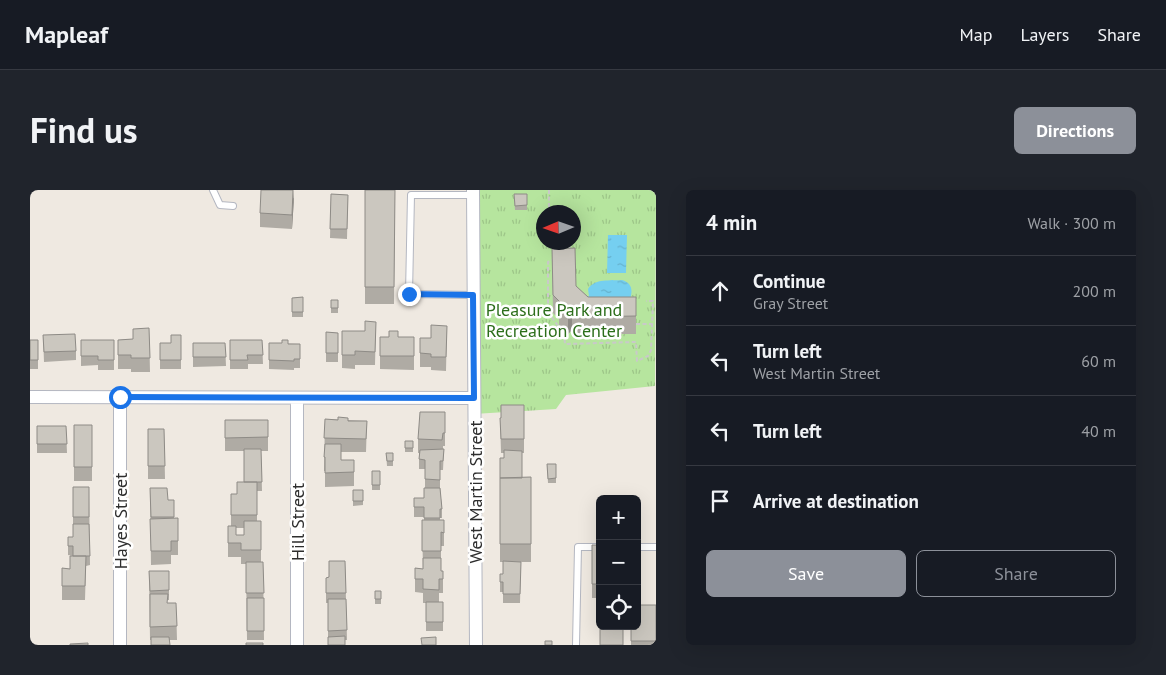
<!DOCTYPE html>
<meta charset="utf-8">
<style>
body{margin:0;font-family:"PT Sans",sans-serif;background:#20242c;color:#f1f3f6}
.controls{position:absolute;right:15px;bottom:15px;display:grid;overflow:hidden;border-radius:8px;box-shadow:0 5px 20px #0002}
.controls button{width:45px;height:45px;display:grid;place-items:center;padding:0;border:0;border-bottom:1px solid #363941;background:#171b24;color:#f1f3f6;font:25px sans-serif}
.compass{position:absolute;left:506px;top:15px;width:45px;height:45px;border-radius:50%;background:#171b24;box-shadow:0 5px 20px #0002;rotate:268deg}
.stop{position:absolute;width:15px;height:15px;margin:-11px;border:4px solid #1a73e8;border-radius:50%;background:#fff}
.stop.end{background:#1a73e8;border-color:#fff;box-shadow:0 1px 5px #0008}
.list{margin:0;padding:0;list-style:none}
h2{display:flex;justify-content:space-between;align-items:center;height:65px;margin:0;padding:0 20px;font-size:21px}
h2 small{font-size:16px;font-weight:400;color:#9ea1a6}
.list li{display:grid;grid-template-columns:32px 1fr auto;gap:15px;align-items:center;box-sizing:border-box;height:70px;padding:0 20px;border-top:1px solid #363941}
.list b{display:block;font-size:19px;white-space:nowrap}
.list p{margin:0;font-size:16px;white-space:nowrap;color:#9ea1a6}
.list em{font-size:16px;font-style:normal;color:#9ea1a6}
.actions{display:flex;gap:10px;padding:15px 20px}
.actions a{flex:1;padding:11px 0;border:1px solid #8c9099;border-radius:8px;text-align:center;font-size:18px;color:#8c9099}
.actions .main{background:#8c9099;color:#fff}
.icon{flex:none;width:28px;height:28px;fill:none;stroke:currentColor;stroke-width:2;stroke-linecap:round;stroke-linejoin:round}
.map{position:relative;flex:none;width:626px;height:455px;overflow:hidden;border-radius:8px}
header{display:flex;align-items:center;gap:30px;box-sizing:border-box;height:70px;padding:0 25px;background:#171b24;border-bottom:1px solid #363941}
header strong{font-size:24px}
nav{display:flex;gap:28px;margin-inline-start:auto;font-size:18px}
.intro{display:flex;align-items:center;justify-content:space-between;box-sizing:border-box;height:120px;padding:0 30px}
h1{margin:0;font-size:35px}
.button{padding:12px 22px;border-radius:8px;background:#8c9099;color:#fff;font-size:18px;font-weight:700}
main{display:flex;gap:30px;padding:0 30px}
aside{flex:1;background:#171b24;border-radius:8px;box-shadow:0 5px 20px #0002}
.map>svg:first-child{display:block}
.park{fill:url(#park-tufts);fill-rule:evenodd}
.water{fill:url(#water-ripples)}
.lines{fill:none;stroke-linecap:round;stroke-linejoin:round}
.service-casing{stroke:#b4b7c1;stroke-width:8}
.minor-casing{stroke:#b4b7c1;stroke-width:14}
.path{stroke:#c9c9c9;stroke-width:2;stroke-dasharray:4 2.5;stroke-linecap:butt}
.service{stroke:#fff;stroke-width:6}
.minor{stroke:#fff;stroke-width:12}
.wall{fill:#afaba4;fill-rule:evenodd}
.shaded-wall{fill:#8e8b86}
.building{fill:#cbc7bf;stroke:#8e8b86}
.route{stroke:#1a73e8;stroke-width:6}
.labels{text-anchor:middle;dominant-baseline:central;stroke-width:5;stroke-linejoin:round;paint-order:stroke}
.park-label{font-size:18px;fill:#2c6e1b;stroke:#fff}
.street-label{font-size:18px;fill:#2e2e2e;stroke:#fff}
</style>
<header>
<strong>Mapleaf</strong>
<nav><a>Map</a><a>Layers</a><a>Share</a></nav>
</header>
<div class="intro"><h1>Find us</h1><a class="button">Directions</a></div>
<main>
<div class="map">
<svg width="626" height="455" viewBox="0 0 626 455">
<defs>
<pattern id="park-tufts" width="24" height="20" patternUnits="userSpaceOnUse" patternTransform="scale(1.25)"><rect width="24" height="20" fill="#b6e59e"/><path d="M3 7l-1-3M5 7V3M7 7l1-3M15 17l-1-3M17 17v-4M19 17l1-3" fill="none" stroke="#9dc588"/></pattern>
<pattern id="water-ripples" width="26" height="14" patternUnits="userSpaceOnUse" patternTransform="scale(1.25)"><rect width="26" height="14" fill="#75cff0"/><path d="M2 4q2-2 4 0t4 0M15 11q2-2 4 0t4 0" fill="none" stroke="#66b2ce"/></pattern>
</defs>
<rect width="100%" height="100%" fill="#efe9e1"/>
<!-- park -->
<path class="park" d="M 443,0 L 626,0 L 625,196 L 536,205 L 526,219 L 444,224 ZM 514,22 L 544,22 L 544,52 L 514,52 Z"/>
<!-- water -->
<path class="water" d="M 578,45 L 597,45 L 596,83 L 577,83 Z
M 592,90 C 602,93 603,100 600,109 L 556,108 L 559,106 L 558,99 C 565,88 580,91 592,90 Z"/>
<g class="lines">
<defs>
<path id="service" d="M 183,0 L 190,15 L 203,16
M 443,5 L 381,5 L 379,104 L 443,105
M 607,357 L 626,357
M 546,455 L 548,357 L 570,357"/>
<path id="minor" d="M 443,0 L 446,455
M 0,207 L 444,208
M 90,207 L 90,455
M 267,208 L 267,455"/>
</defs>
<!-- service casing -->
<use href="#service" class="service-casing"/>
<!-- minor casing -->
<use href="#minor" class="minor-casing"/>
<!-- path -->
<path class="path" d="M 519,0 L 519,22
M 539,59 L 541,52
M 518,122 L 534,144 L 535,154 L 606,152 L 607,171 L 618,166 L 621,160 L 623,111 L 616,111
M 468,124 L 518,122 L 518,72 L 523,70
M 606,134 L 622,134"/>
<!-- service -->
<use href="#service" class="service"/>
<!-- minor -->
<use href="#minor" class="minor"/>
</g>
<!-- wall -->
<path class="wall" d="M 335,0 L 365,0 L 364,114 L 335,114 Z
M 301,4 L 318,5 L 317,49 L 300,48 Z
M 484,4 L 497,4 L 497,20 L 485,20 Z
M 264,8 L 262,39 L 230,37 L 230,23 Z
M 522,59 L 546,96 L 558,107 L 606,107 L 606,144 L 546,144 L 542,140 L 538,144 L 529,135 L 529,129 L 523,123 Z
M 273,107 L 273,127 L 262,127 L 262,108 Z
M 301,110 L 308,110 L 308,123 L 301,123 Z
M 346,132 L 345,175 L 325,175 L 325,179 L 312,178 L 312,141 L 335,141 Z
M 417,136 L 416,181 L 401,180 L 401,177 L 390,177 L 390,148 L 401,148 Z
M 119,138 L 120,182 L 101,182 L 101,179 L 88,179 L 88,150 L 103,149 Z
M 296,142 L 308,143 L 308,172 L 296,172 Z
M 13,145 L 46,161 L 46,170 L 14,172 Z
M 151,145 L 151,179 L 130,179 L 130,153 L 141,153 Z
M 350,147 L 384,147 L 384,180 L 350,179 Z
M 0,150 L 8,150 L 8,179 L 0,179 Z
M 51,150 L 84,150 L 84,180 L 68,180 L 68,175 L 51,176 Z
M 200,150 L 232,150 L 233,174 L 218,174 L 218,179 L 200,179 Z
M 163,153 L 195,153 L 196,176 L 163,177 Z
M 239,153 L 270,154 L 270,178 L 264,178 L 264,180 L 239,179 Z
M 494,215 L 494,263 L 492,263 L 492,288 L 501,287 L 501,372 L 491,372 L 490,413 L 473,413 L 473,402 L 470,402 L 470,384 L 473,384 L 473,372 L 470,372 L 470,268 L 474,268 L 474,263 L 471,263 L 470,228 L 471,228 Z
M 415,222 L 415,256 L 413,256 L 413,259 L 414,259 L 413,280 L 410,280 L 410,298 L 412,319 L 412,328 L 410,328 L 410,330 L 414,330 L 414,356 L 411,356 L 411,381 L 413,381 L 413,403 L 409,403 L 409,412 L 413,412 L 413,441 L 396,441 L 396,413 L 393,413 L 393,403 L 385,402 L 385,378 L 393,379 L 392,330 L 394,330 L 394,327 L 384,327 L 384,308 L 394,308 L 395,298 L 395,279 L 389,279 L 389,263 L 388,263 L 388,249 Z
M 295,229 L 337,231 L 336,262 L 311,262 L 311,270 L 324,270 L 324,296 L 295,297 L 295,281 L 294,281 Z
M 195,230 L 238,230 L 238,261 L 231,261 L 232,301 L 227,301 L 227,331 L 231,331 L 231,372 L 233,372 L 234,450 L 217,450 L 216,374 L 211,374 L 211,367 L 198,367 L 198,336 L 201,336 L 201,304 L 207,304 L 214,292 L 214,261 L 195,261 ZM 206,338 L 214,338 L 214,345 L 206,345 Z
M 44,235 L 62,235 L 62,291 L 44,291 Z
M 7,236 L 36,236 L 37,263 L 7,263 Z
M 118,239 L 134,239 L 135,289 L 118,289 Z
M 375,251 L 383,251 L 383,262 L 375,262 Z
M 356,263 L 363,263 L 363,276 L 357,276 Z
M 517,274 L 526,274 L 526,293 L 518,293 Z
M 342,281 L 350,281 L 350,300 L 342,300 Z
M 43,297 L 59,297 L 60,375 L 56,376 L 55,410 L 32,410 L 32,378 L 40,379 L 43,366 L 38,365 L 38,347 L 43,347 Z
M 120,298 L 138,310 L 144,310 L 144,328 L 148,328 L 148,365 L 141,365 L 141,374 L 121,375 Z
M 323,300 L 333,300 L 333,315 L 323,316 Z
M 562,355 L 570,355 L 570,408 L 562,408 Z
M 315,371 L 317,450 L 315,450 L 298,447 L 298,413 L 296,413 L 296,388 L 299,387 Z
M 119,381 L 139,381 L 139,410 L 137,410 L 137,413 L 146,413 L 147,450 L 120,450 Z
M 345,401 L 351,401 L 351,414 L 345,414 Z
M 626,415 L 626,455 L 601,455 L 601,436 Z"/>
<!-- shaded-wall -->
<path class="shaded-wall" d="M 264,0 L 264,8 L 262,39 L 262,25 Z
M 542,122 L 542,140 L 538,144 L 538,126 Z"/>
<!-- building -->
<path class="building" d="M 231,0 L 263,0 L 262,25 L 230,23 Z
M 335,0 L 365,0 L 364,97 L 335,97 Z
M 301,4 L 318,5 L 317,39 L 300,39 Z
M 484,4 L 497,4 L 497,15 L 485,16 Z
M 545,58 L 546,96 L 558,107 L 606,107 L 606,126 L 546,127 L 542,122 L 538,126 L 529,117 L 532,114 L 523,105 L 522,59 Z
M 273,107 L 273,122 L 262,122 L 262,108 Z
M 301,110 L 308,110 L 308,118 L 301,118 Z
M 335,131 L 346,132 L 345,162 L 325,161 L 325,165 L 312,165 L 312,141 L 335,141 Z
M 401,135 L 417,136 L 416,167 L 401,167 L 401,164 L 390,163 L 390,148 L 401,148 Z
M 119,138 L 120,168 L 101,168 L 101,165 L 88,165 L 88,150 L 103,149 L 103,139 Z
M 359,141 L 368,141 L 368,147 L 384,147 L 384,166 L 350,166 L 350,147 L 359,147 Z
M 296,142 L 308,143 L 308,163 L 296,163 Z
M 45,144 L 46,161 L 14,162 L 13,145 Z
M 141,145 L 151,145 L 151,170 L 130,170 L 130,153 L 141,153 Z
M 0,150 L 8,150 L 8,170 L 0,170 Z
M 51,150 L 84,150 L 84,170 L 68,170 L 68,166 L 51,166 Z
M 200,150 L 232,150 L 233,165 L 217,165 L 218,170 L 200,170 Z
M 252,150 L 258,150 L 258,154 L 270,154 L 270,169 L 264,169 L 264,171 L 239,170 L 239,153 L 252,153 Z
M 163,153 L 195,153 L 196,167 L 163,167 Z
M 471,215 L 494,215 L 494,249 L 471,249 L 470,228 L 471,228 Z
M 390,222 L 415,222 L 415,243 L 413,243 L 412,250 L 388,249 Z
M 308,227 L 318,228 L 318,231 L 337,231 L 336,249 L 294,248 L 295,229 L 308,230 Z
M 195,230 L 238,230 L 238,247 L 195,248 Z
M 44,235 L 62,235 L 62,277 L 44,277 Z
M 7,236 L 36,236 L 37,254 L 7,254 Z
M 118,239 L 134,239 L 135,276 L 118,276 Z
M 375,251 L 383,251 L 383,258 L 375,258 Z
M 295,254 L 311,254 L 311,270 L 324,270 L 324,282 L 295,283 L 295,267 L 294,267 Z
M 214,259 L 231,259 L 232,292 L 214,292 Z
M 414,259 L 413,271 L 410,271 L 410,290 L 395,289 L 395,270 L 389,269 L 390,260 Z
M 474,260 L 492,261 L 492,288 L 470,288 L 470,268 L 474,268 Z
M 356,263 L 363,263 L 363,271 L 357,271 Z
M 517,274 L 526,274 L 526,288 L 518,289 Z
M 342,281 L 350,281 L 350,295 L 342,295 Z
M 501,287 L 501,354 L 470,354 L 470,288 Z
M 207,292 L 227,292 L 227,325 L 201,325 L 201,304 L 207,304 Z
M 43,297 L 59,297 L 59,327 L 43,327 Z
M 120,298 L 137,298 L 138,310 L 144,310 L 144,327 L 121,327 Z
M 394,298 L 410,298 L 412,319 L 410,319 L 410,328 L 394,328 L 394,317 L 384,317 L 384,308 L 394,308 Z
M 323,300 L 333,300 L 333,311 L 323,311 Z
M 148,328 L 148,351 L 141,351 L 141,361 L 121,361 L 120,329 Z
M 392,330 L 414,330 L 414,343 L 411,342 L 411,361 L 392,361 Z
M 214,331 L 231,331 L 231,360 L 211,360 L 211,353 L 198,353 L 198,336 L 206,336 L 206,345 L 214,345 Z
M 43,334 L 59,334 L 60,366 L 43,366 L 43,356 L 38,356 L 38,347 L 43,347 Z
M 562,355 L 570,355 L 570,394 L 562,394 Z
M 40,366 L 56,366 L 55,396 L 32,396 L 32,378 L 40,379 Z
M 393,368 L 411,368 L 411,381 L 413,381 L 413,389 L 409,389 L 409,400 L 393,399 L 393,389 L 385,389 L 385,378 L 393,379 Z
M 299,371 L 315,371 L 316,403 L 296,403 L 296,388 L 299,387 Z
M 473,371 L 491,372 L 490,404 L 473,404 L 473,392 L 470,392 L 470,384 L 473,384 Z
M 216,372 L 233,372 L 234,403 L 216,403 Z
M 119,381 L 139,381 L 139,400 L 120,401 Z
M 345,401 L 351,401 L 351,409 L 345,409 Z
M 120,404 L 138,404 L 137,413 L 146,413 L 147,436 L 120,437 Z
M 217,408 L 234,408 L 234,441 L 217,441 Z
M 298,409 L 316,409 L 317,440 L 298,441 Z
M 396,412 L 413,412 L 413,432 L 396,432 Z
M 607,415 L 626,415 L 626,451 L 601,451 L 601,436 L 607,436 Z
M 570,436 L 593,436 L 593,455 L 570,455 Z
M 315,446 L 315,455 L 298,455 L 298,447 Z
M 121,447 L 139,447 L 140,455 L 121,455 Z
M 406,447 L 406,455 L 392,455 L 391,448 Z
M 515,451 L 522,451 L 522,455 L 515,455 Z
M 58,453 L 58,455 L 40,455 L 40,454 Z
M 216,453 L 233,453 L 233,455 L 216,455 Z"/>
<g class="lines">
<!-- route -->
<path class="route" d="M 90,207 L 444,208 L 443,105 L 379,104"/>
</g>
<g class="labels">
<!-- park labels -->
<g class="park-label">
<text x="524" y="119">Pleasure Park and<tspan x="524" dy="21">Recreation Center</tspan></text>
</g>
<!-- street labels -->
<g class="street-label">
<text transform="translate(445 302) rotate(-90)">West Martin Street</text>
<text transform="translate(90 331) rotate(-90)">Hayes Street</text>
<text transform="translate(267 332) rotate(-90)">Hill Street</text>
</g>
</g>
</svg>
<div class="controls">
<button>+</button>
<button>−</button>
<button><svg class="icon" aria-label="locate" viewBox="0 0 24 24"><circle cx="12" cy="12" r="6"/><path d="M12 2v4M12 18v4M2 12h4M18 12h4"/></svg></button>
</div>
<svg class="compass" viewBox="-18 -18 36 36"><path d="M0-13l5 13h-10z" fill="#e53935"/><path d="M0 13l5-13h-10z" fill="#9ea1a6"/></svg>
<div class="stop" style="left:90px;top:207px"></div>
<div class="stop end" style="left:379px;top:104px"></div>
</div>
<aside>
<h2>4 min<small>Walk · 300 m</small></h2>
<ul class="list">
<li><svg class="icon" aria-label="ahead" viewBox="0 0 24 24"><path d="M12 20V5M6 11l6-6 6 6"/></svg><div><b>Continue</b><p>Gray Street</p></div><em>200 m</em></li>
<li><svg class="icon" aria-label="left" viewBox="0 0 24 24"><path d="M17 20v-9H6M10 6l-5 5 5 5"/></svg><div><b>Turn left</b><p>West Martin Street</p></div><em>60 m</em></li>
<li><svg class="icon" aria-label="left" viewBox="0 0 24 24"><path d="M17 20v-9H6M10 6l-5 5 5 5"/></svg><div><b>Turn left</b></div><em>40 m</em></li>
<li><svg class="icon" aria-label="arrive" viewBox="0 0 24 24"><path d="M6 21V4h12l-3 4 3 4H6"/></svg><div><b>Arrive at destination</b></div></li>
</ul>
<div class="actions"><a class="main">Save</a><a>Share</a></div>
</aside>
</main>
